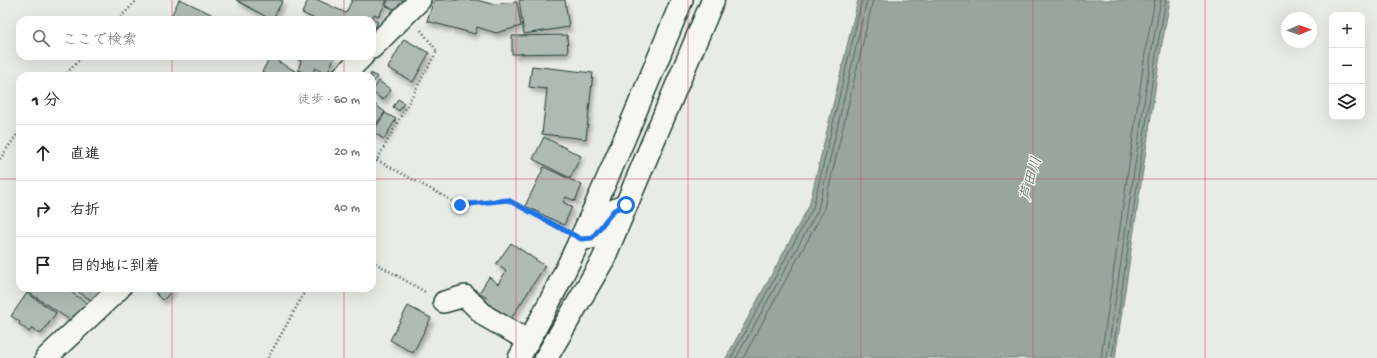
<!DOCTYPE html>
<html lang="ja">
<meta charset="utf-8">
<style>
body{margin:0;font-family:"Gochi Hand","Klee One",sans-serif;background:#f2f2f2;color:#222}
.controls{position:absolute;right:12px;top:12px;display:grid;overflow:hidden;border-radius:8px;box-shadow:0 4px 16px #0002}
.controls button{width:36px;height:36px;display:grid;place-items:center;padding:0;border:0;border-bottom:1px solid #e0e0e0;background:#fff;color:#222;font:20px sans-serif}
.compass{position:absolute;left:1281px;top:12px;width:36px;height:36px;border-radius:50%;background:#fff;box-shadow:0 4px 16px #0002;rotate:88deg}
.stop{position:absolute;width:12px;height:12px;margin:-9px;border:3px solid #1a73e8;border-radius:50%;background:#fff}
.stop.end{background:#1a73e8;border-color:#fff;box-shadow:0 1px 4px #0008}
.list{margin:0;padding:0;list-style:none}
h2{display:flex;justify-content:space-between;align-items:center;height:52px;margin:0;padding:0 16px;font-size:17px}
h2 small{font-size:13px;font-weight:400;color:#767676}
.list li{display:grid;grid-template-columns:26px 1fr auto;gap:12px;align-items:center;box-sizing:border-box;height:56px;padding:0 16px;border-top:1px solid #e0e0e0}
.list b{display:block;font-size:15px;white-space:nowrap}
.list em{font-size:13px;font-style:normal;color:#767676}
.icon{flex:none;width:22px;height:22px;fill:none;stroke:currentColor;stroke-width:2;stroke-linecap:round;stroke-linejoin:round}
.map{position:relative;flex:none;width:1377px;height:358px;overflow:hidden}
.search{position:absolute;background:#fff;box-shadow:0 4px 16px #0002;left:16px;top:16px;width:360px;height:44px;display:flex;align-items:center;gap:10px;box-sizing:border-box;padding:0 14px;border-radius:12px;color:#767676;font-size:15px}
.panel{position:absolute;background:#fff;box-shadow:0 4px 16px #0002;left:16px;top:72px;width:360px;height:220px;border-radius:12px}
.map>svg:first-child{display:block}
.water{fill:#99a6a0;stroke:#687c75}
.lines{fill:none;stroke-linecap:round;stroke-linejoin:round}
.shore{stroke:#50675f;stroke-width:1}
.building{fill:#b0bab5;stroke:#1f3d34;filter:url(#shadow)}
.minor-casing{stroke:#1f3d34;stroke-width:24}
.tertiary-casing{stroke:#1f3d34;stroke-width:25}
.path{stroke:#1f3d34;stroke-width:2.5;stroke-dasharray:1 3;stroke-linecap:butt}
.minor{stroke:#f6f6f2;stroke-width:21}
.tertiary{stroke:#f6f6f2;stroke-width:22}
.route{stroke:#1a73e8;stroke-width:5}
.grid{fill:none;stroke:#d1495b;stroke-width:1;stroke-opacity:0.55}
.labels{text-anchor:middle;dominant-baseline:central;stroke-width:3;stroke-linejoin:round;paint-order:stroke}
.water-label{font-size:15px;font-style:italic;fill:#445c54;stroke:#f6f6f2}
</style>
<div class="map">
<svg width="1377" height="358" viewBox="0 0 1377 358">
<defs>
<filter id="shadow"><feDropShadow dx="2.5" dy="4.5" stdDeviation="2" flood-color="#0004"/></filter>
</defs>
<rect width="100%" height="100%" fill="#e9ebe7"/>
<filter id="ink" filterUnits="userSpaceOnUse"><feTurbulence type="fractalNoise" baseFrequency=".025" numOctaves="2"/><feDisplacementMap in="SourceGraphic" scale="8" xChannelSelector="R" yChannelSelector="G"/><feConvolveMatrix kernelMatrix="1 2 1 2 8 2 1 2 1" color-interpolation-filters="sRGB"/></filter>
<g filter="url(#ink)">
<!-- water -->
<path class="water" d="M 858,0 L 1170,0 L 1161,49 L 1115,358 L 726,358 L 809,206 Z"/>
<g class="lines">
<!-- shore -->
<path class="shore" d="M 731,358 L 813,208 L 862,0
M 736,358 L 818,210 L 867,0
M 743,358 L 823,212 L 873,0
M 1101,358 L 1146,47 L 1155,0
M 1107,358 L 1152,48 L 1161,0
M 1112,358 L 1157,48 L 1166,0"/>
</g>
<!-- building -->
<path class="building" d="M 179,0 L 182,0 L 211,14 L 208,20 L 169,20 Z
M 236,0 L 283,0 L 272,20 Z
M 308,0 L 318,0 L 346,13 L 352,0 L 387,0 L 379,16 L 374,14 L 372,19 L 378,22 L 372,36 L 372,20 L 317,20 L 302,13 Z
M 388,0 L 404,0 L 400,11 L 386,6 Z
M 434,0 L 476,0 L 492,4 L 517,2 L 521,26 L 496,33 L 477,27 L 475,34 L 427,21 Z
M 519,0 L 565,0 L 569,27 L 524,34 Z
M 567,35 L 568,53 L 512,54 L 512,36 Z
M 404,39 L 429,53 L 413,82 L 388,68 Z
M 297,56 L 335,56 L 327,74 L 315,68 L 311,76 L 298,70 L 301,61 L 296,59 Z
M 270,57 L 304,76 L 269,76 L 262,72 Z
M 532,66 L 593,73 L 586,139 L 542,134 L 547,89 L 529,87 Z
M 371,73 L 377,77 L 372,85 L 372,76 L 370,76 Z
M 379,81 L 391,90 L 383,100 L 372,92 Z
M 398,99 L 404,103 L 399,111 L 393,107 Z
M 372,102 L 385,112 L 374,127 L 372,125 Z
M 385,113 L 396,119 L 384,139 L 373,132 Z
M 544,137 L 581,156 L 570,178 L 533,159 Z
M 544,167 L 582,185 L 575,201 L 566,197 L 563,202 L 572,207 L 564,225 L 525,206 Z
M 511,243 L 545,266 L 506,326 L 480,309 L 487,298 L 479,293 L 489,277 L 498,284 L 506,271 L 496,264 Z
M 22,288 L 65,288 L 90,305 L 73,322 Z
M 72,288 L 108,288 L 94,302 Z
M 151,288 L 175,288 L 163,300 Z
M 27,293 L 56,313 L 41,334 L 32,328 L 29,332 L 19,324 L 20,322 L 11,316 Z
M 408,306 L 431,318 L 413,353 L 390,340 Z"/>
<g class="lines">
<defs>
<path id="minor" d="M 372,48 L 420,0
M 343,76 L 363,56
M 583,239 L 592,238 L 614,210 L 626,205
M 444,302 L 465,296 L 485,316 L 529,341
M 46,358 L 120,288
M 519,358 C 554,298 583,234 611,170 C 635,114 659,57 682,0"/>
<path id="tertiary" d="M 546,358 L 603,260 L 713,0"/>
</defs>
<!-- minor casing -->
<use href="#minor" class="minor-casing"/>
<!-- tertiary casing -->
<use href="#tertiary" class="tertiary-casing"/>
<!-- path -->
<path class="path" d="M 118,20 L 137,0
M 64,76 L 83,56
M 0,159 L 20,130
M 377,160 L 460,205 L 508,200 L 563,230
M 372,169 L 437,51 L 420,29
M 372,261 L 427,293
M 268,358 L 307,288"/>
<!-- minor -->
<use href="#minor" class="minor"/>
<!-- tertiary -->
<use href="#tertiary" class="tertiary"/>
</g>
</g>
<g class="lines" filter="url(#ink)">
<!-- route -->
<path class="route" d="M 460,205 L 508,200 L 581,239 L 592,238 L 614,210 L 626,205"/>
</g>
<!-- grid -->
<path class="grid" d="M 172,0 L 172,20M 344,0 L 344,20M 516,0 L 516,358M 688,0 L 688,358M 861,0 L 861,358M 1033,0 L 1033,358M 1205,0 L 1205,358M 172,56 L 172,76M 344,56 L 344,76M 0,179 L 20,179M 372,179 L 1377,179M 172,288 L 172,358M 344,288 L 344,358"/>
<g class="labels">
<!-- water labels -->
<g class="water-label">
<text transform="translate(1032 179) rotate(-74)">芦田川</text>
</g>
</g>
</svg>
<div class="controls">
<button>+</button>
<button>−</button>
<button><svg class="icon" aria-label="layers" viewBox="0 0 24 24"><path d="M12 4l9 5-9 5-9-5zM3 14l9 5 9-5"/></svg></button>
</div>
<svg class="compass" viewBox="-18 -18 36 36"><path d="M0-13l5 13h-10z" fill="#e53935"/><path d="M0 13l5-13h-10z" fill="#767676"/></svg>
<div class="stop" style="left:626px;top:205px"></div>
<div class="stop end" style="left:460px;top:205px"></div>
<div class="search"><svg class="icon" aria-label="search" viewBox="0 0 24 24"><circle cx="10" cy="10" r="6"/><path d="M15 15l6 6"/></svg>ここで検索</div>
<section class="panel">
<h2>1 分<small>徒歩 · 60 m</small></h2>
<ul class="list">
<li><svg class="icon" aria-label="ahead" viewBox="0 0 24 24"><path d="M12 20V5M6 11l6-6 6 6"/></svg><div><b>直進</b></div><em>20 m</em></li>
<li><svg class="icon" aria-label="right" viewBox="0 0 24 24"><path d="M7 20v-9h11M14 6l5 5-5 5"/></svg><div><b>右折</b></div><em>40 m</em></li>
<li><svg class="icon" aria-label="arrive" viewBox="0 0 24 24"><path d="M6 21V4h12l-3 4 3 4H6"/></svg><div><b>目的地に到着</b></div></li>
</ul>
</section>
</div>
